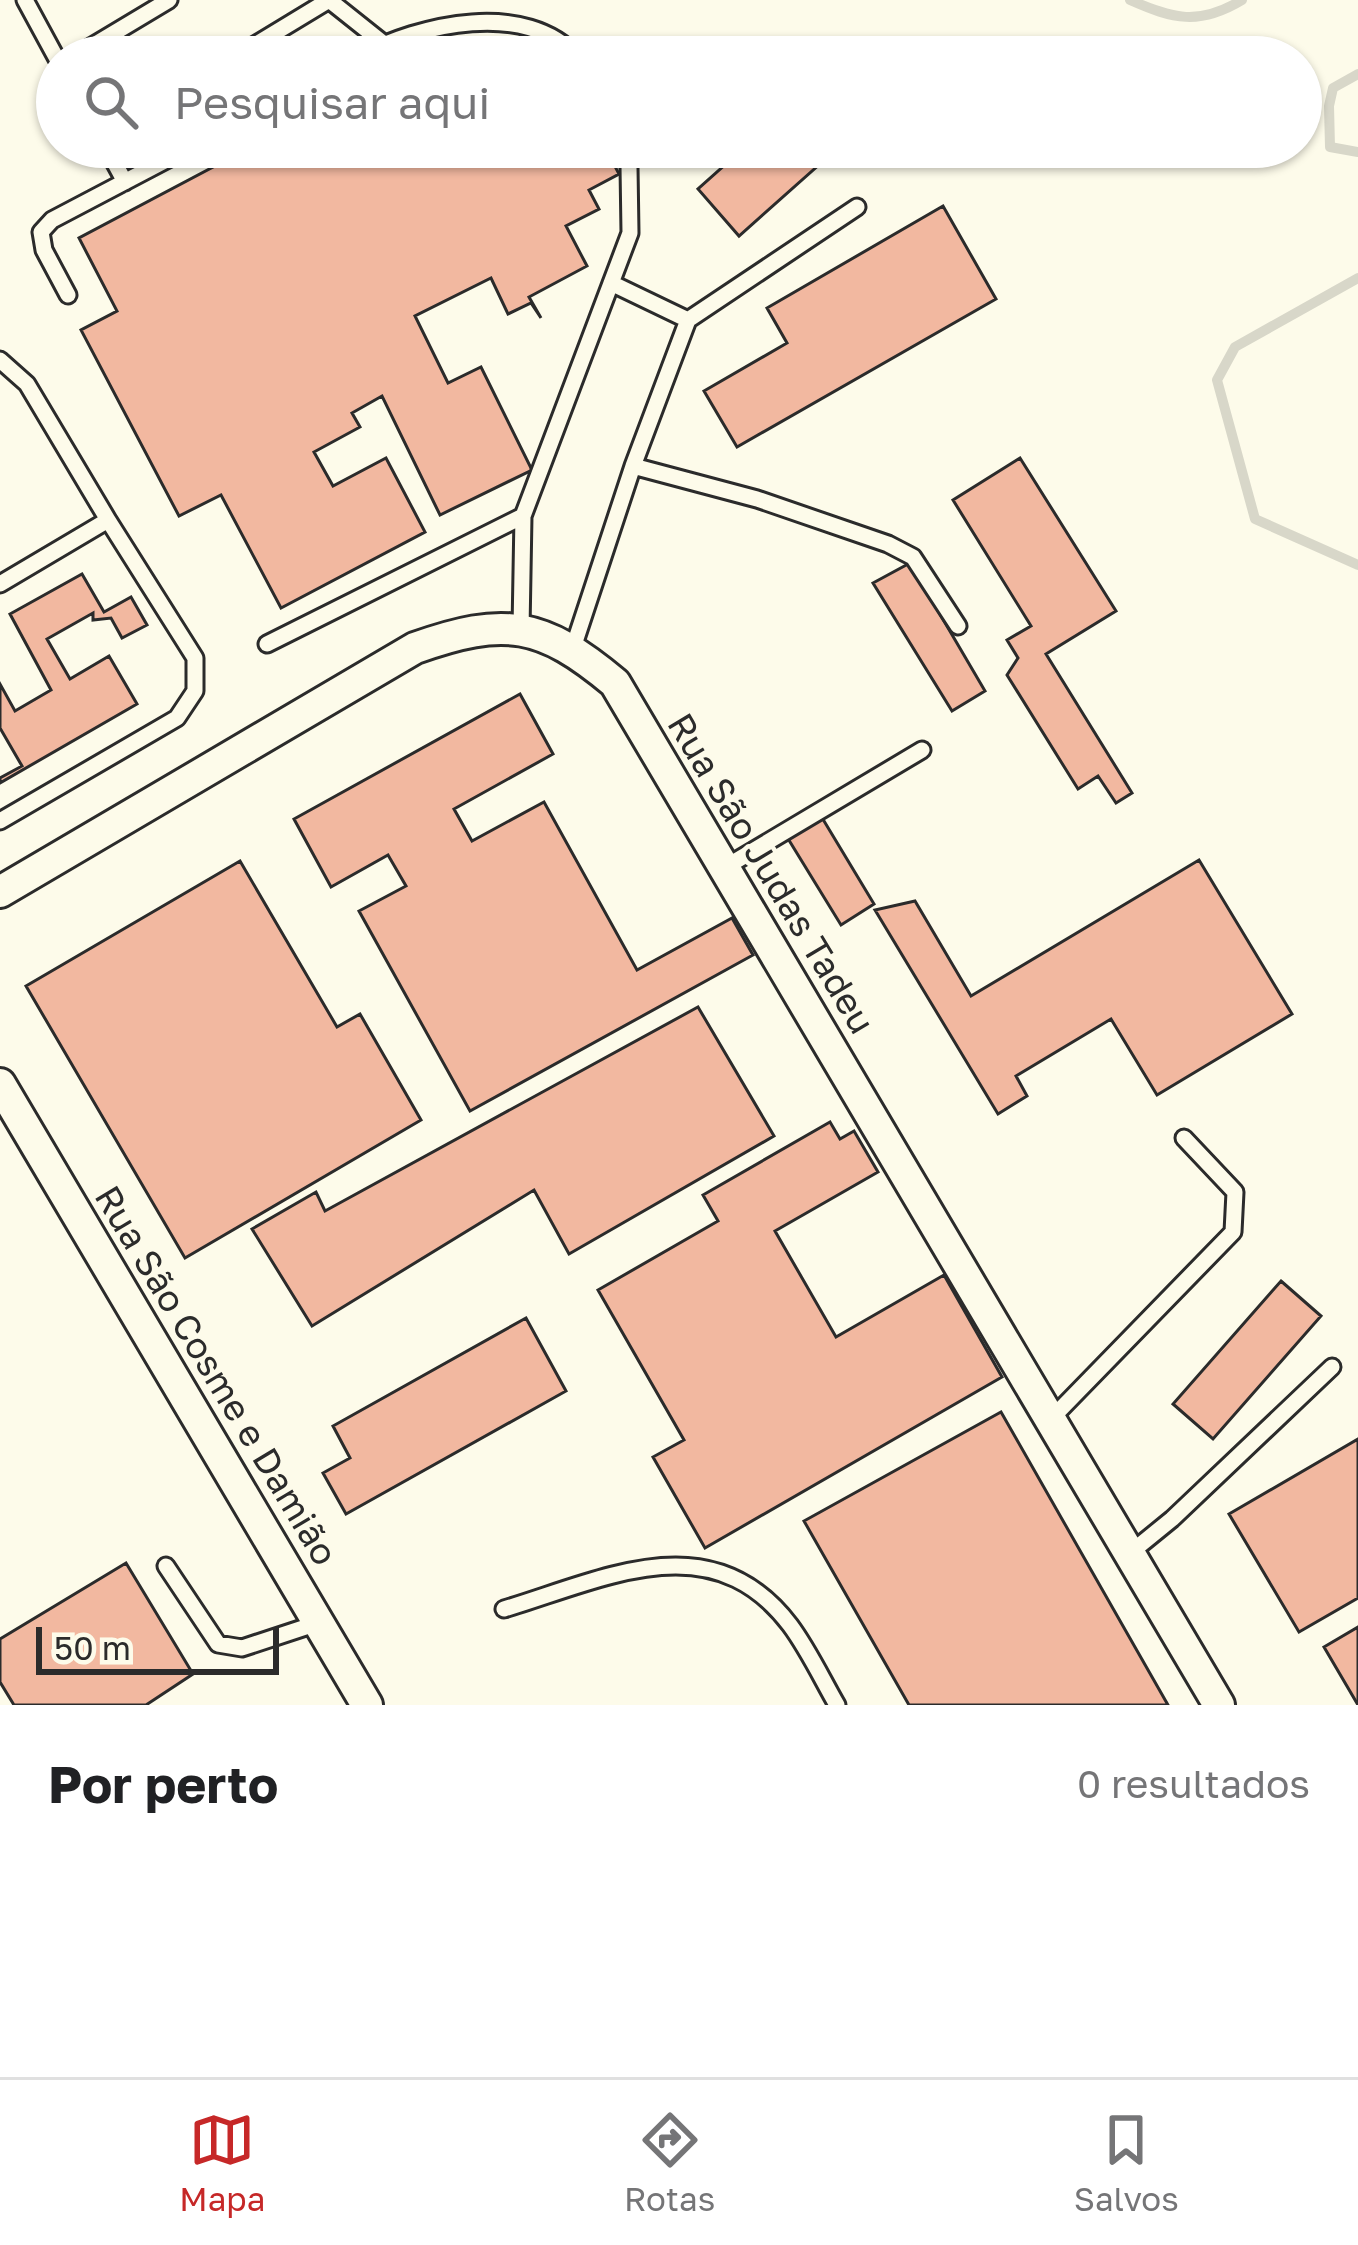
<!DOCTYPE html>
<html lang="pt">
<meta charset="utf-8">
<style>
body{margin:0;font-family:"Golos Text",sans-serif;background:#f2f2f2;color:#202124}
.scale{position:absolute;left:36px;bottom:30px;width:243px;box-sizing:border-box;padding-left:12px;border:6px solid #2b2b2b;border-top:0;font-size:33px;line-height:42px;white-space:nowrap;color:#2b2b2b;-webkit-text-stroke:9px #fdfbea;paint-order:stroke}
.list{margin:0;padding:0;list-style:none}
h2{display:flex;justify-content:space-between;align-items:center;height:156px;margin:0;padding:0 48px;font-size:51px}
h2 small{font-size:39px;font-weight:400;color:#757577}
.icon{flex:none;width:66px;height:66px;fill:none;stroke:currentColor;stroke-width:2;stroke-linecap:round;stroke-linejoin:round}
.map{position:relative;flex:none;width:1358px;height:1705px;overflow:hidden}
.search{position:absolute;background:#fff;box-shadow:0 3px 9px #0004;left:36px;right:36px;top:36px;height:132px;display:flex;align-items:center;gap:30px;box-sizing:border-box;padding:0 42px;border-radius:66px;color:#757577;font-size:45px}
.sheet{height:372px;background:#fff}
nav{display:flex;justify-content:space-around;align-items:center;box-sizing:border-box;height:168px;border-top:3px solid #e0e0e0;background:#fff;font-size:33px;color:#757577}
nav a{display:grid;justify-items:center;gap:6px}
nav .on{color:#c62828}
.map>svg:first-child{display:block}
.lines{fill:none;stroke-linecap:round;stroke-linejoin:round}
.stream{stroke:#d8d7c9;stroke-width:10}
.building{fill:#f2b8a0;stroke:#2b2b2b;stroke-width:3}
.lane-casing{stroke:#2b2b2b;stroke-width:21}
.street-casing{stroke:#2b2b2b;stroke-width:36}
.lane{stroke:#fdfbea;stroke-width:15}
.street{stroke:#fdfbea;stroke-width:30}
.labels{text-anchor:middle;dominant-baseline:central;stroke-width:9;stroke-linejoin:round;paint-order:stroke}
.street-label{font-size:36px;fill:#2b2b2b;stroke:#fdfbea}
</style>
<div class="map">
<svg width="1358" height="1705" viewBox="0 0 1358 1705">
<rect width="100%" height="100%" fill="#fdfbea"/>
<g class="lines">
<!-- stream -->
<path class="stream" d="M 1130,0 C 1173,19 1199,26 1242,0
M 1358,74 L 1333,88 L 1329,106 L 1330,147 L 1358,152
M 1358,278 L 1235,347 L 1217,380 L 1255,519 L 1358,565"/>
</g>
<!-- building -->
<path class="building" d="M 251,147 L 605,147 L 619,174 L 589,190 L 599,209 L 566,226 L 587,266 L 529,297 L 541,318 L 531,303 L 508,314 L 491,278 L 415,316 L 448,383 L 481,367 L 532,470 L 440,515 L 382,396 L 352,413 L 360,427 L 314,452 L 333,486 L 386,458 L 425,532 L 281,608 L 221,495 L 179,516 L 81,330 L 117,311 L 79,238 Z
M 745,147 L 839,147 L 739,236 L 698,189 Z
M 943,206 L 996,299 L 737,447 L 704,391 L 787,343 L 767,308 Z
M 1020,458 L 1116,611 L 1046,654 L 1132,793 L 1116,803 L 1098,776 L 1078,789 L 1007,675 L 1018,658 L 1007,640 L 1031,626 L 953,500 Z
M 910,563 L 985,691 L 952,711 L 873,583 Z
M 82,574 L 104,612 L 131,597 L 147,625 L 122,638 L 111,618 L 93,620 L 93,613 L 47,639 L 70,679 L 109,656 L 137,704 L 0,783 L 0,778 L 22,766 L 0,728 L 0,684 L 15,711 L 51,690 L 10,614 Z
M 520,694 L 553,754 L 454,809 L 472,841 L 544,802 L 637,970 L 732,918 L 753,955 L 470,1111 L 359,911 L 406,886 L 388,855 L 331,887 L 294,819 Z
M 821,816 L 874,904 L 841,925 L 787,837 Z
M 1199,860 L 1292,1014 L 1157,1095 L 1111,1019 L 1016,1076 L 1027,1096 L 998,1114 L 875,910 L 915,901 L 971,996 Z
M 240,861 L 337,1027 L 360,1014 L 421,1120 L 185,1258 L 26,986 Z
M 698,1007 L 774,1136 L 569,1254 L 534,1190 L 312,1326 L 252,1229 L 316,1192 L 325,1211 Z
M 830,1122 L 840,1139 L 854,1131 L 878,1172 L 775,1231 L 836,1337 L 944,1275 L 1002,1377 L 705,1548 L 653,1457 L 684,1440 L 598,1290 L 718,1221 L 703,1195 Z
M 1281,1281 L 1321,1316 L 1213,1439 L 1173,1404 Z
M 526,1318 L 566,1391 L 346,1514 L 323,1473 L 350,1458 L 333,1426 Z
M 1001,1412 L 1168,1705 L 909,1705 L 804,1521 Z
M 1358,1439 L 1358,1598 L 1299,1632 L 1229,1514 Z
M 126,1563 L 193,1674 L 146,1705 L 14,1705 L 0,1682 L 0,1639 Z
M 1358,1627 L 1358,1705 L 1324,1647 Z"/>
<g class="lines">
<defs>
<path id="lane" d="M 25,0 L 57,59
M 329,0 L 383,43
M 74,57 L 169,0
M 235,57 L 329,0
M 358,57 C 421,23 526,0 577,57
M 106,147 L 125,182
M 68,295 L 44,250 L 41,232 L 52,220 L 191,147
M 688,320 L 857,207
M 0,360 L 27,384 L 108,520
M 633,466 L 757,499 L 888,544 L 913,557 L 958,626
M 0,584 L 108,520 L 195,658 L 195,691 L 177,718 L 0,821
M 521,629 L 523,516 L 630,233 L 629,167 L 623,147
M 267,644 L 523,516
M 573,648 L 633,466 L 688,320 L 611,283
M 724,868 L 922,750
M 1051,1419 L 1233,1232 L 1235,1192 L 1184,1138
M 1129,1554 L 1172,1519 L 1332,1367
M 166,1566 L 218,1644 L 242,1648 L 318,1623
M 504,1609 C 604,1579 712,1522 790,1625 C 808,1649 822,1679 837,1705"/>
<path id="street" d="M 0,892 L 415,648 C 505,616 542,622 615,683 L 1219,1705
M 0,1084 L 367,1705"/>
</defs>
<!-- lane casing -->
<use href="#lane" class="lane-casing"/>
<!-- street casing -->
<use href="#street" class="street-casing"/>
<!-- lane -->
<use href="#lane" class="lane"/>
<!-- street -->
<use href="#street" class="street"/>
</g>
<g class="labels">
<!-- street labels -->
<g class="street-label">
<text transform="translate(772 873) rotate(59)">Rua São Judas Tadeu</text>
<text transform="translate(217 1375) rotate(59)">Rua São Cosme e Damião</text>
</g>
</g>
</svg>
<div class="scale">50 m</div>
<div class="search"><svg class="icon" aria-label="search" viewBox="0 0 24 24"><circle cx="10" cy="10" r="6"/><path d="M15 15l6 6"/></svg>Pesquisar aqui</div>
</div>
<section class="sheet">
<h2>Por perto<small>0 resultados</small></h2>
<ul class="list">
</ul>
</section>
<nav>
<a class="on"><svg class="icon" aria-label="map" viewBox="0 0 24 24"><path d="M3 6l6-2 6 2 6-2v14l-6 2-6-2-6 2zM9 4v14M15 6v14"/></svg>Mapa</a>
<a><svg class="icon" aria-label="directions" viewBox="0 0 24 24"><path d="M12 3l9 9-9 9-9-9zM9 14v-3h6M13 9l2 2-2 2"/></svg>Rotas</a>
<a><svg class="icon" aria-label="saved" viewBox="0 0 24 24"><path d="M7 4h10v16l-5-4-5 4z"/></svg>Salvos</a>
</nav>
